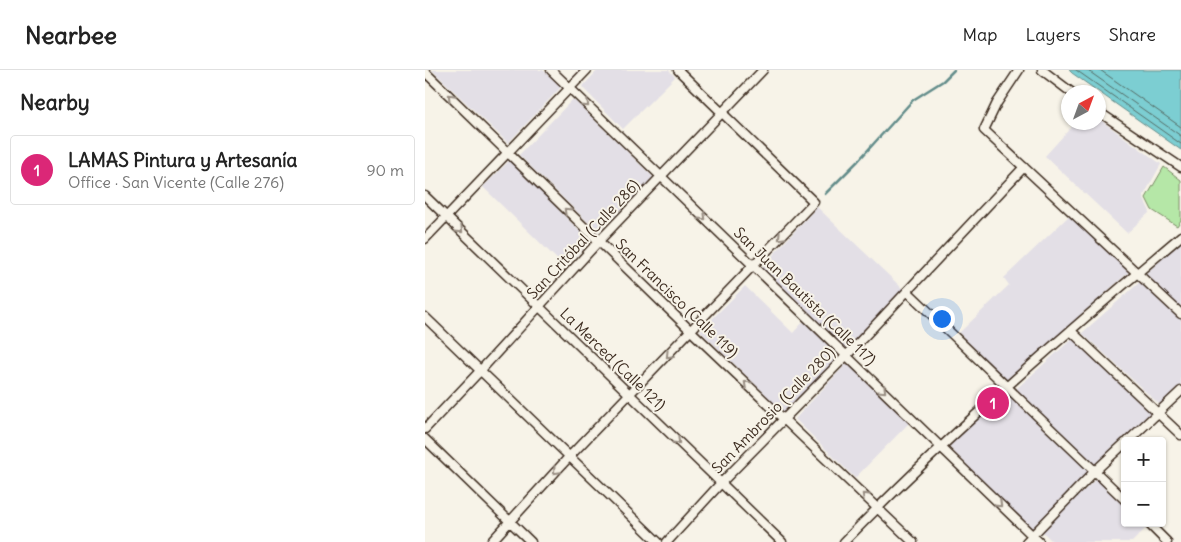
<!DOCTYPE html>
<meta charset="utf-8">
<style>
body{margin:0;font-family:Delius,sans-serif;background:#f2f2f2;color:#222}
.controls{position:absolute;right:15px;bottom:15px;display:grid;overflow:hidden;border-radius:5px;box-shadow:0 1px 4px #0004}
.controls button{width:45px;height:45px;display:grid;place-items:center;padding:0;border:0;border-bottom:1px solid #e0e0e0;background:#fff;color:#222;font:25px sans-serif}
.compass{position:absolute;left:636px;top:15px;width:45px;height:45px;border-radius:50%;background:#fff;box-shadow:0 1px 4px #0004;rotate:41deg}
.you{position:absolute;left:516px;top:248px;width:18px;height:18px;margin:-12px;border:4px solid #fff;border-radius:50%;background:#1a73e8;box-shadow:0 0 0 8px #1a73e833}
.badge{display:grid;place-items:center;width:32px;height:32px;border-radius:50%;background:#db2777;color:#fff;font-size:16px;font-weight:700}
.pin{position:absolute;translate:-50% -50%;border:2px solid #fff;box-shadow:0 1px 5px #0006}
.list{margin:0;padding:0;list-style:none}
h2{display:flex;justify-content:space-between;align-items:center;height:65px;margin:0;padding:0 20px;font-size:21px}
h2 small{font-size:16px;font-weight:400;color:#767676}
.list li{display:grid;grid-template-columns:32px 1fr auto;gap:15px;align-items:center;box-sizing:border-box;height:70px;margin:0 10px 10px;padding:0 10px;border:1px solid #e0e0e0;border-radius:5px}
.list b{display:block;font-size:19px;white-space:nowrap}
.list p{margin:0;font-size:16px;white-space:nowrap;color:#767676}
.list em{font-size:16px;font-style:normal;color:#767676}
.map{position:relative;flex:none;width:756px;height:472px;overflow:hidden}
header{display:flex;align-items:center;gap:30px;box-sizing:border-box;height:70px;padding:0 25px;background:#fff;border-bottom:1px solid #e0e0e0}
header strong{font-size:24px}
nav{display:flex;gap:28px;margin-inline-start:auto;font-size:18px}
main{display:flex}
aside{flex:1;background:#fff}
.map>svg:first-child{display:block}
.built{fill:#e3dfe6}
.green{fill:#b5e7a7;stroke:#788862}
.water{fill:#7cced2;stroke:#628c8a}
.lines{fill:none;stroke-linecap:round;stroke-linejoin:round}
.shore{stroke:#556c66;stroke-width:1}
.stream{stroke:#628c8a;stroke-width:2.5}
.street-casing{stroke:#3b2a1e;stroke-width:11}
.street{stroke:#f7f3e8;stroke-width:8}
.oneway{stroke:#998e83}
.labels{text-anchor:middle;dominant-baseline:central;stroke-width:4;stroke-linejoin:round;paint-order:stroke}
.street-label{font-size:15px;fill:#3b2a1e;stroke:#f7f3e8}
</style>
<header>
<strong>Nearbee</strong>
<nav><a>Map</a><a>Layers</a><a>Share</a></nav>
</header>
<main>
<aside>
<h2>Nearby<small></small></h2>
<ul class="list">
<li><span class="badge">1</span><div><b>LAMAS Pintura y Artesanía</b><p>Office · San Vicente (Calle 276)</p></div><em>90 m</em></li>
</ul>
</aside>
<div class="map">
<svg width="756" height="472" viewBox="0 0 756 472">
<rect width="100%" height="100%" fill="#f7f3e8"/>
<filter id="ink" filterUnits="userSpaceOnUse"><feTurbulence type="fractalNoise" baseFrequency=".02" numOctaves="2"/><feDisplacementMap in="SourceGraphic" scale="10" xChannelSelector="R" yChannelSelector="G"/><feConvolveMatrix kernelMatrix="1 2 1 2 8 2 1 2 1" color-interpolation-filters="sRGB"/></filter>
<g filter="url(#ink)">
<!-- built -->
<path class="built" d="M 7,0 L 118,0 L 136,17 L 83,73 Z
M 173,0 L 244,0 L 250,7 L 198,59 L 157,17 Z
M 148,29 L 229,108 L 173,162 L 94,85 Z
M 674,49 L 736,94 L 718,127 L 725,142 L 702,163 L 620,86 L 650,53 L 674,52 Z
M 85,90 L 165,172 L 140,197 L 58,117 Z
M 392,137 L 480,221 L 423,282 L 337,197 Z
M 646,144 L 705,201 L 582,311 L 534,263 L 584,215 L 579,208 Z
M 756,172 L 756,237 L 720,204 Z
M 716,211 L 756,249 L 756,315 L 735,335 L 657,263 Z
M 320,216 L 368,263 L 380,250 L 416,285 L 359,342 L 275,261 Z
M 648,268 L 726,342 L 670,395 L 591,319 Z
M 423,292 L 485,352 L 430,408 L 370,349 Z
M 582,320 L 666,401 L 608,460 L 524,377 Z
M 671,409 L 700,437 L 700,453 L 717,453 L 721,458 L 707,472 L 628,472 L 617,461 Z"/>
<!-- green -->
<path class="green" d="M 739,97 L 756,110 L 756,150 L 752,156 L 727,140 L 721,128 Z"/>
<!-- water -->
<path class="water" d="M 644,0 L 756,0 L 756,80 L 647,3 Z"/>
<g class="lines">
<!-- shore -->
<path class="shore" d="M 651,0 L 756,74
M 662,0 L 756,66
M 675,0 L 756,57"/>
<!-- stream -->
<path class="stream" d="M 400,124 L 433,91 L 488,30 L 518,11 L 529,0"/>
<defs>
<path id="street" d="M 126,0 L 614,472
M 594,0 L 572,33 L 559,60 L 756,244
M 617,0 L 646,22
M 0,2 L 266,261 L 488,472
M 674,42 L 756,97
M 0,126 L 357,472
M 0,169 L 162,0
M 482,221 L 700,430
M 0,247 L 233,472
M 646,261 L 756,365
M 0,359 L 55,301 L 174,171 L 338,0
M 0,369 L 106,472
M 703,371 L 756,321
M 723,453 L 742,472
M 66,472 L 144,387 L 389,132 L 253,0
M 242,472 L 296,413 L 422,285 L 599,97
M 419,472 C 525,363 640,264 756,166
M 601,472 L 670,401 L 700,373"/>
</defs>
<!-- street casing -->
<use href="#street" class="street-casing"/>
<!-- street -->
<use href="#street" class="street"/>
</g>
<!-- one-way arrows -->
<defs><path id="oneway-chevron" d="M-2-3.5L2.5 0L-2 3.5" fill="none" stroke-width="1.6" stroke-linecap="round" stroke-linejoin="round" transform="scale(1.25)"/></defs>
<g class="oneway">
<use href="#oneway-chevron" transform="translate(26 27) rotate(-135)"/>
<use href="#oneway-chevron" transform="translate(161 34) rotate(44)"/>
<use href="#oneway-chevron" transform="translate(142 141) rotate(-136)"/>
<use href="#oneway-chevron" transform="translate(278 147) rotate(44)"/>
<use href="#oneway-chevron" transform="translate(35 160) rotate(44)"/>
<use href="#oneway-chevron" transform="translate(356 167) rotate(134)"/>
<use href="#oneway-chevron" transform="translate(244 285) rotate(134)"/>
<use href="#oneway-chevron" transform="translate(322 314) rotate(-137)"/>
<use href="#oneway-chevron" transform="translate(458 320) rotate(44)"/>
<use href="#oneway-chevron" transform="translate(252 371) rotate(44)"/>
<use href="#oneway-chevron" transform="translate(131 401) rotate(133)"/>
<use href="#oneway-chevron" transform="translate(440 426) rotate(-136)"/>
<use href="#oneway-chevron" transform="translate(574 434) rotate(44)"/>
</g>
</g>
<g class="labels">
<!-- street labels -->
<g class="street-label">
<text transform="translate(158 169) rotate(-47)">San Critóbal (Calle 286)</text>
<text transform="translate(380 226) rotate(44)">San Juan Bautista (Calle 117)</text>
<text transform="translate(252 228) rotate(44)">San Francisco (Calle 119)</text>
<text transform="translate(188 289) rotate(44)">La Merced (Calle 121)</text>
<text transform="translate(348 340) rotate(-46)">San Ambrosio (Calle 280)</text>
</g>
</g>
</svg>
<div class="controls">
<button>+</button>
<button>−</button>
</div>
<svg class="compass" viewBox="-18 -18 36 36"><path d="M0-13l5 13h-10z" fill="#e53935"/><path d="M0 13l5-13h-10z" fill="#767676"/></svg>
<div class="you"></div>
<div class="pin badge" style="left:568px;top:333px">1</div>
</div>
</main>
